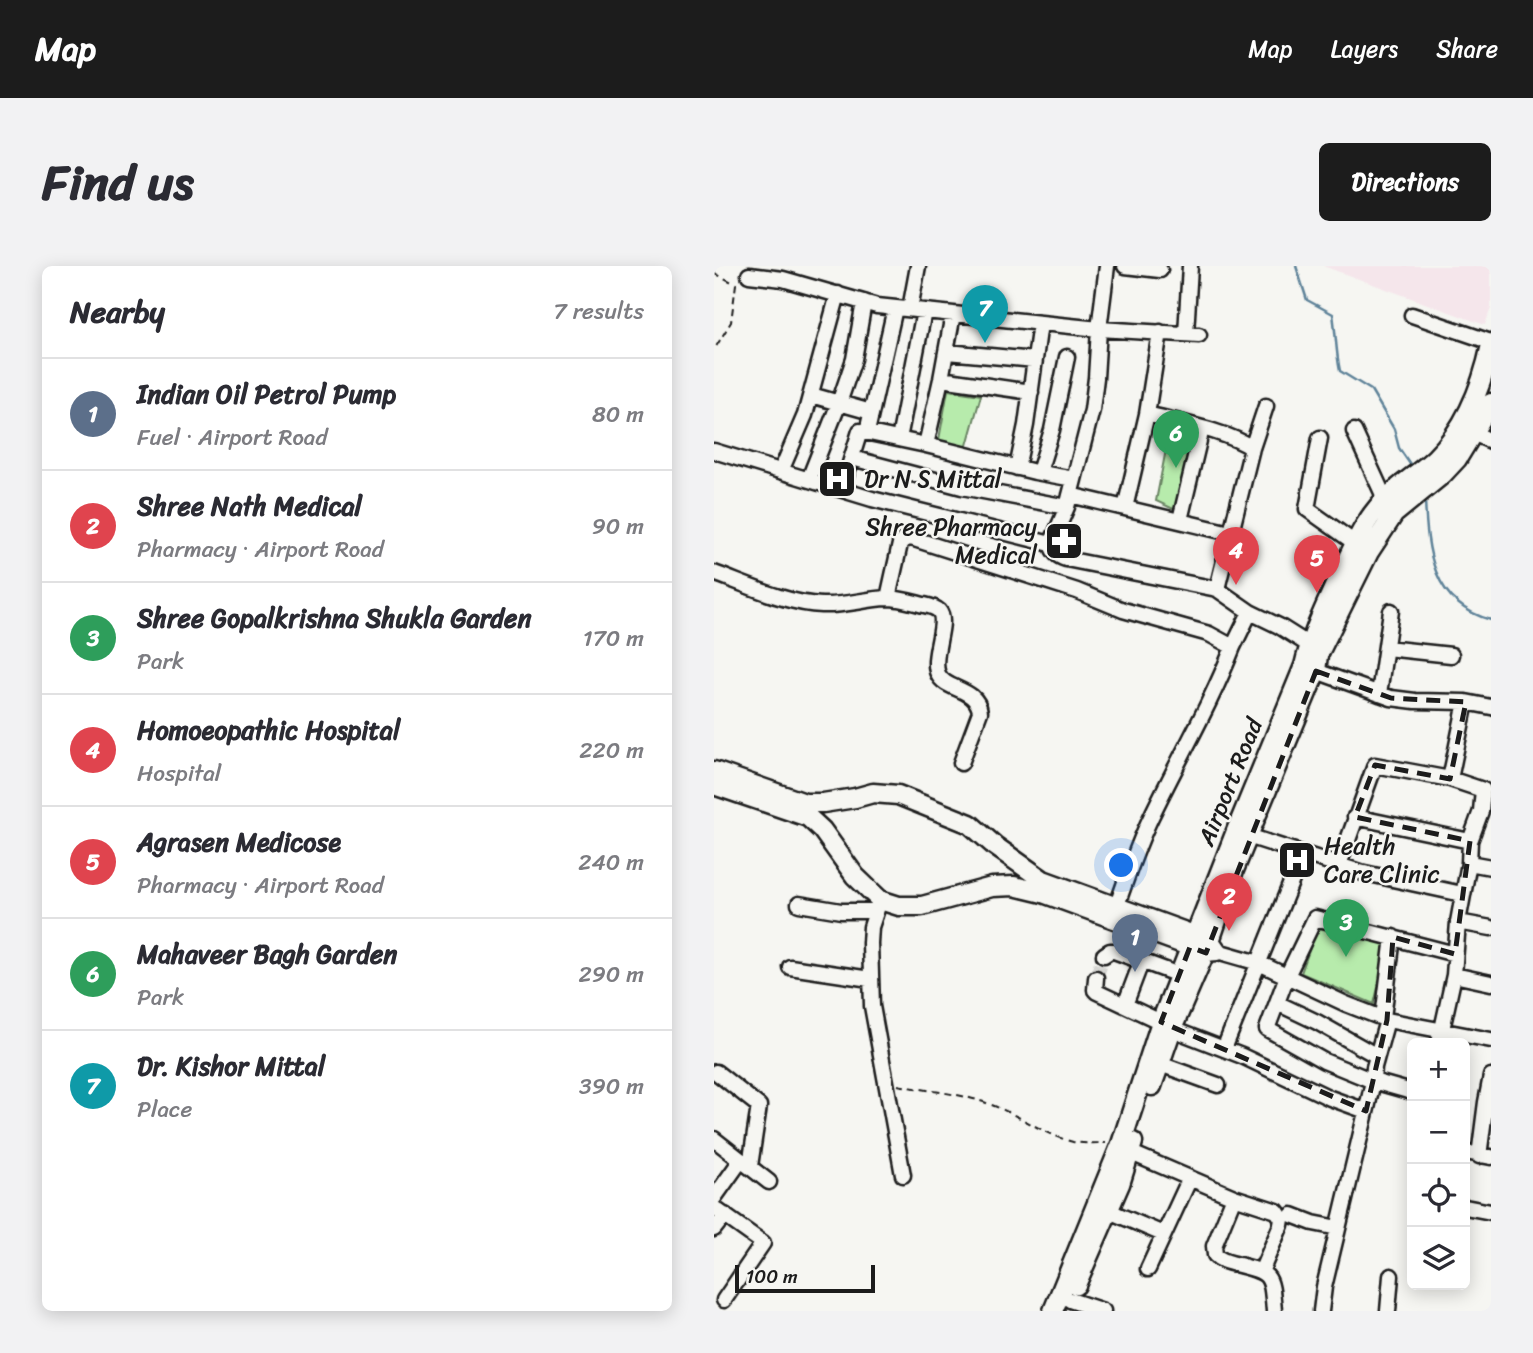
<!DOCTYPE html>
<meta charset="utf-8">
<style>
body{margin:0;font-family:Sriracha,sans-serif;background:#f2f2f3;color:#2b2b33}
.controls{position:absolute;right:21px;bottom:21px;display:grid;overflow:hidden;border-radius:10px;box-shadow:0 4px 18px #0003}
.controls button{width:63px;height:63px;display:grid;place-items:center;padding:0;border:0;border-bottom:2px solid #e1e1e2;background:#fff;color:#2b2b33;font:35px sans-serif}
.scale{position:absolute;left:21px;bottom:18px;width:140px;box-sizing:border-box;padding-left:7px;border:4px solid #1c1c1c;border-top:0;font-size:19px;line-height:24px;white-space:nowrap;color:#1c1c1c;-webkit-text-stroke:5px #f6f6f2;paint-order:stroke}
.you{position:absolute;left:408px;top:600px;width:24px;height:24px;margin:-18px;border:5px solid #fff;border-radius:50%;background:#1a73e8;box-shadow:0 0 0 10px #1a73e833}
.badge{display:grid;place-items:center;width:46px;height:46px;border-radius:50%;background:#1c1c1c;color:#fff;font-size:23px;font-weight:700}
.pin{position:absolute;translate:-50% -58px;filter:drop-shadow(0 2px 4px #0008)}
.pin::after{content:'';position:absolute;top:37px;width:24px;height:21px;background:inherit;clip-path:polygon(0 0,100% 0,50% 100%)}
.list{margin:0;padding:0;list-style:none}
h2{display:flex;justify-content:space-between;align-items:center;height:91px;margin:0;padding:0 28px;font-size:30px}
h2 small{font-size:23px;font-weight:400;color:#7c7c81}
.list li{display:grid;grid-template-columns:46px 1fr auto;gap:21px;align-items:center;box-sizing:border-box;height:112px;padding:0 28px;border-top:2px solid #e1e1e2}
.list b{display:block;font-size:26px;white-space:nowrap}
.list p{margin:0;font-size:23px;white-space:nowrap;color:#7c7c81}
.list em{font-size:23px;font-style:normal;color:#7c7c81}
.icon{flex:none;width:38px;height:38px;fill:none;stroke:currentColor;stroke-width:2;stroke-linecap:round;stroke-linejoin:round}
.map{position:relative;flex:none;width:777px;height:1045px;overflow:hidden;border-radius:10px}
header{display:flex;align-items:center;gap:42px;box-sizing:border-box;height:98px;padding:0 35px;background:#1c1c1c;color:#fff}
header strong{font-size:33px}
nav{display:flex;gap:38px;margin-inline-start:auto;font-size:24px}
.intro{display:flex;align-items:center;justify-content:space-between;box-sizing:border-box;height:168px;padding:0 42px}
h1{margin:0;font-size:49px}
.button{padding:18px 32px;border-radius:10px;background:#1c1c1c;color:#fff;font-size:24px;font-weight:700}
main{display:flex;gap:42px;padding:0 42px}
aside{flex:1;background:#fff;border-radius:10px;box-shadow:0 4px 18px #0003}
.map>svg:first-child{display:block}
.built{fill:#f5e6eb}
.green{fill:#b7ebac;stroke:#6a8464;stroke-width:2}
.lines{fill:none;stroke-linecap:round;stroke-linejoin:round}
.stream{stroke:#5f8399;stroke-width:2.5}
.minor-tunnel{stroke:#d5d5d2;stroke-width:14;stroke-dasharray:14 7;stroke-linecap:butt}
.minor-casing{stroke:#1c1c1c;stroke-width:19}
.major-casing{stroke:#1c1c1c;stroke-width:23}
.path{stroke:#1c1c1c;stroke-width:2;stroke-dasharray:7 5;stroke-linecap:butt}
.minor{stroke:#f6f6f2;stroke-width:14}
.major{stroke:#f6f6f2;stroke-width:18}
.marked{fill:none;stroke:#1c1c1c;stroke-width:5;stroke-dasharray:14 9;stroke-linejoin:round}
.labels{text-anchor:middle;dominant-baseline:central;stroke-width:5;stroke-linejoin:round;paint-order:stroke}
.poi-label{font-size:24px;fill:#1c1c1c;stroke:#f6f6f2;text-anchor:start}
.street-label{font-size:24px;fill:#1c1c1c;stroke:#f6f6f2}
</style>
<header>
<strong>Map</strong>
<nav><a>Map</a><a>Layers</a><a>Share</a></nav>
</header>
<div class="intro"><h1>Find us</h1><a class="button">Directions</a></div>
<main>
<aside>
<h2>Nearby<small>7 results</small></h2>
<ul class="list">
<li><span class="badge" style="background:#5c6f8a">1</span><div><b>Indian Oil Petrol Pump</b><p>Fuel · Airport Road</p></div><em>80 m</em></li>
<li><span class="badge" style="background:#e0444e">2</span><div><b>Shree Nath Medical</b><p>Pharmacy · Airport Road</p></div><em>90 m</em></li>
<li><span class="badge" style="background:#2e9e5b">3</span><div><b>Shree Gopalkrishna Shukla Garden</b><p>Park</p></div><em>170 m</em></li>
<li><span class="badge" style="background:#e0444e">4</span><div><b>Homoeopathic Hospital</b><p>Hospital</p></div><em>220 m</em></li>
<li><span class="badge" style="background:#e0444e">5</span><div><b>Agrasen Medicose</b><p>Pharmacy · Airport Road</p></div><em>240 m</em></li>
<li><span class="badge" style="background:#2e9e5b">6</span><div><b>Mahaveer Bagh Garden</b><p>Park</p></div><em>290 m</em></li>
<li><span class="badge" style="background:#0f9aa8">7</span><div><b>Dr. Kishor Mittal</b><p>Place</p></div><em>390 m</em></li>
</ul>
</aside>
<div class="map">
<svg width="777" height="1045" viewBox="0 0 777 1045">
<rect width="100%" height="100%" fill="#f6f6f2"/>
<filter id="ink" filterUnits="userSpaceOnUse"><feTurbulence type="fractalNoise" baseFrequency=".0143" numOctaves="2"/><feDisplacementMap in="SourceGraphic" scale="14" xChannelSelector="R" yChannelSelector="G"/><feConvolveMatrix kernelMatrix="1 2 1 2 8 2 1 2 1" color-interpolation-filters="sRGB"/></filter>
<g filter="url(#ink)">
<!-- built -->
<path class="built" d="M 609,0 L 777,0 L 777,42 L 771,59 Z"/>
<!-- green -->
<path class="green" d="M 234,124 L 267,129 L 252,183 L 224,179 Z
M 456,163 L 482,170 L 466,246 L 442,235 Z
M 604,660 L 675,676 L 660,738 L 587,707 Z"/>
<g class="lines">
<!-- stream -->
<path class="stream" d="M 582,0 L 593,34 L 619,48 C 622,68 622,86 626,105 L 657,124 L 680,163 L 685,182 L 698,201
M 711,233 C 713,285 718,338 777,354"/>
<!-- minor-tunnel -->
<path class="minor-tunnel" d="M 382,712 L 390,689"/>
<defs>
<path id="minor" d="M 393,0 L 385,63 L 382,112 L 378,144 L 353,241 L 337,278 C 340,287 343,290 352,293 L 503,323 L 536,346 L 565,360 L 603,384
M 411,0 L 446,4
M 35,9 L 69,13 L 163,40 L 385,63 L 485,69
M 196,43 L 204,0
M 698,49 L 777,76
M 472,68 L 476,0
M 233,86 L 321,94
M 227,113 L 317,126
M 97,129 L 157,146
M 433,148 C 463,156 513,165 538,182
M 640,165 L 671,233
M 153,166 L 181,42
M 759,167 L 777,175
M 606,172 L 593,243 L 648,282
M 185,173 L 210,45
M 212,179 L 227,113 L 239,48
M 0,185 L 158,233 L 337,278
M 138,192 L 248,221 L 353,241
M 303,202 L 312,159 L 326,57
M 67,205 L 91,149 L 124,28
M 325,206 L 338,164 L 353,91
M 95,213 L 125,137 L 140,93 L 150,36
M 128,223 L 146,165 L 212,179 L 321,206 L 360,213
M 356,229 L 516,267
M 411,242 L 433,148 L 446,66
M 466,254 L 488,162
M 0,307 C 33,319 73,338 108,339 C 130,340 151,333 173,332 C 185,332 198,336 210,339 C 215,340 221,341 225,345 C 235,356 216,391 224,408 C 231,425 263,421 266,446 L 247,497
M 503,323 L 538,182 L 552,140
M 174,332 L 186,278 L 189,274 L 197,272 L 363,325 L 409,344 L 495,368 L 519,381 C 496,440 464,494 437,551 C 423,580 413,611 402,642
M 519,381 L 536,346
M 672,382 L 737,389
M 602,405 L 677,432 L 701,435 L 752,436 L 777,441
M 665,428 L 677,345
M 736,513 L 752,436
M 641,551 L 756,575
M 534,570 L 646,606 L 748,628
M 755,597 L 777,601
M 625,599 L 661,499 L 736,513 L 769,524 L 767,545 L 756,575 L 755,597 L 744,656 L 740,709 L 725,777
M 166,634 L 157,661 L 156,677 L 158,740 L 189,909
M 85,638 L 127,645 L 162,645
M 744,656 L 777,662
M 503,685 L 545,697 L 632,738 L 673,754 L 777,774
M 390,689 L 396,685 L 400,685 L 465,709
M 76,701 L 156,713
M 740,709 L 777,717
M 382,712 L 381,724 L 383,726 L 447,756 L 458,763 L 528,790 L 616,832 L 652,845
M 563,737 L 603,756 L 663,790
M 411,739 L 428,694
M 669,752 L 679,671
M 510,783 L 578,614
M 446,798 L 504,819
M 2,806 L 45,840 L 36,900
M 698,826 L 659,815 L 610,795 L 553,763 L 573,710 L 601,652 L 741,688
M 0,873 L 55,916
M 415,886 L 520,931 L 563,945 L 568,953 L 567,959 L 547,1006
M 751,886 L 777,891
M 765,890 L 772,836 L 777,810
M 520,931 L 500,980 L 501,989 C 507,995 513,996 521,998 C 558,1007 557,1008 560,1045
M 0,932 L 27,894
M 751,941 L 777,946
M 0,942 L 49,977 L 10,1034
M 395,945 L 449,968
M 578,949 L 599,957 L 624,962
M 0,963 L 11,949
M 434,1003 L 476,912
M 356,1034 L 389,1045
M 607,1045 L 610,1021 L 654,838 L 659,815 L 660,801 L 673,754
M 674,1045 L 677,1010"/>
<path id="major" d="M 0,505 L 91,537 L 109,537 L 141,532 L 159,527 L 184,529 L 256,558 L 281,580 L 329,614 L 496,675 L 503,685 L 491,686 L 329,627 L 300,620 L 278,621 L 208,640 L 185,640 L 166,634 L 141,610 L 108,564 L 94,551 L 0,519
M 438,820 L 458,763 L 496,675 L 520,604 L 602,405 L 604,389 L 655,286 L 680,248 L 729,208 L 743,193 L 777,137
M 362,1019 L 406,918 L 419,876
M 339,1045 L 407,878 L 447,756 L 524,560 L 590,400 C 597,369 612,339 625,310 C 637,287 647,261 664,241 C 680,222 703,209 721,192 C 752,162 768,121 777,79"/>
</defs>
<!-- minor casing -->
<use href="#minor" class="minor-casing"/>
<!-- major casing -->
<use href="#major" class="major-casing"/>
<!-- path -->
<path class="path" d="M 0,7 L 22,18 L 17,56 L 0,84
M 184,819 C 214,825 246,827 275,838 C 304,848 329,868 359,876 C 370,878 381,877 392,877"/>
<!-- minor -->
<use href="#minor" class="minor"/>
<!-- major -->
<use href="#major" class="major"/>
</g>
</g>
<!-- marked area -->
<path class="marked" d="M 602,405 L 677,432 L 752,436 L 736,513 L 661,499 L 641,551 L 756,575 L 741,688 L 679,671 L 673,754 L 652,845 L 447,756 L 476,681 L 492,687 Z"/>
<!-- icons -->
<defs>
<symbol id="hospital-square" viewBox="-11 -11 22 22"><rect x="-9" y="-9" width="18" height="18" rx="4" fill="#1c1c1c" stroke="#f6f6f2"/><path d="M-5-5h3v3.5h4V-5h3V5h-3V1.5h-4V5h-3Z" fill="#fff"/></symbol>
<symbol id="pharmacy-square" viewBox="-11 -11 22 22"><rect x="-9" y="-9" width="18" height="18" rx="4" fill="#1c1c1c" stroke="#f6f6f2"/><path d="M-2-6h4v4h4v4h-4v4h-4v-4h-4v-4h4Z" fill="#fff"/></symbol>
</defs>
<g fill-rule="evenodd">
<use href="#hospital-square" x="101" y="191" width="44" height="44"/>
<use href="#pharmacy-square" x="328" y="253" width="44" height="44"/>
<use href="#hospital-square" x="561" y="572" width="44" height="44"/>
</g>
<g class="labels">
<!-- poi labels -->
<g class="poi-label">
<text x="150" y="213">Dr N S Mittal</text>
<text x="323" y="261" text-anchor="end">Shree Pharmacy<tspan x="323" dy="28">Medical</tspan></text>
<text x="610" y="580">Health<tspan x="610" dy="28">Care Clinic</tspan></text>
</g>
<!-- street labels -->
<g class="street-label">
<text transform="translate(516 516) rotate(-68)">Airport Road</text>
</g>
</g>
</svg>
<div class="controls">
<button>+</button>
<button>−</button>
<button><svg class="icon" aria-label="locate" viewBox="0 0 24 24"><circle cx="12" cy="12" r="6"/><path d="M12 2v4M12 18v4M2 12h4M18 12h4"/></svg></button>
<button><svg class="icon" aria-label="layers" viewBox="0 0 24 24"><path d="M12 4l9 5-9 5-9-5zM3 14l9 5 9-5"/></svg></button>
</div>
<div class="scale">100 m</div>
<div class="you"></div>
<div class="pin badge" style="left:421px;top:706px;background:#5c6f8a">1</div>
<div class="pin badge" style="left:515px;top:665px;background:#e0444e">2</div>
<div class="pin badge" style="left:632px;top:691px;background:#2e9e5b">3</div>
<div class="pin badge" style="left:522px;top:319px;background:#e0444e">4</div>
<div class="pin badge" style="left:603px;top:327px;background:#e0444e">5</div>
<div class="pin badge" style="left:462px;top:202px;background:#2e9e5b">6</div>
<div class="pin badge" style="left:271px;top:77px;background:#0f9aa8">7</div>
</div>
</main>
